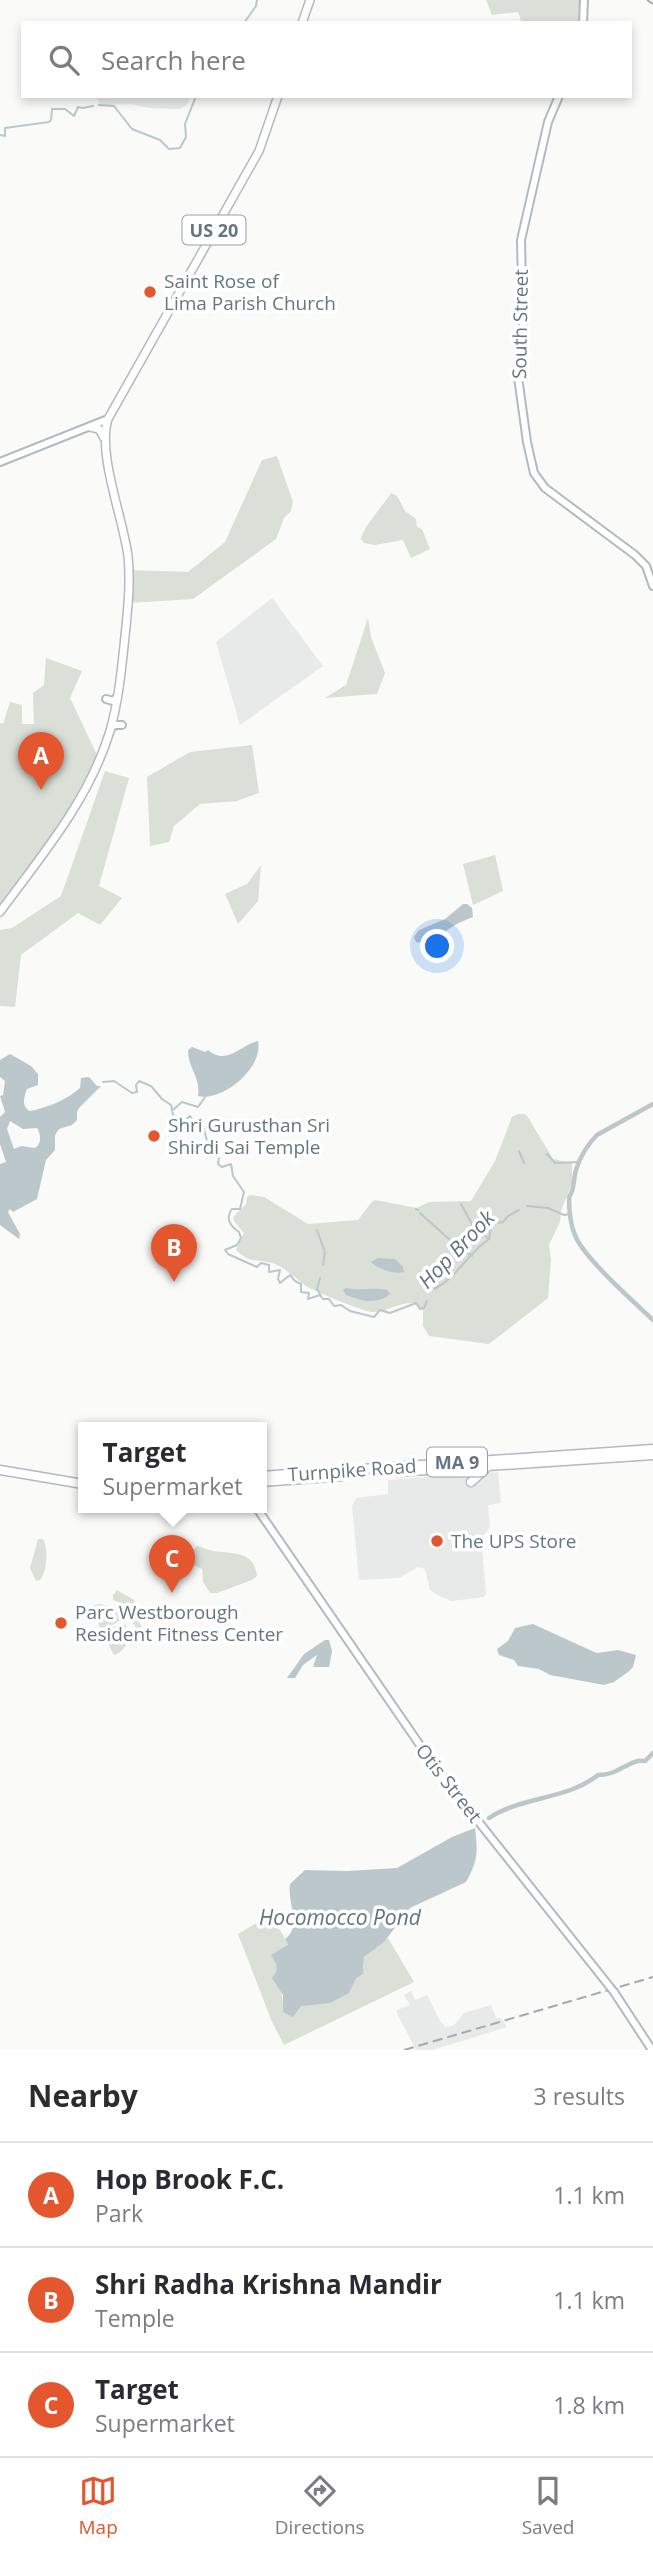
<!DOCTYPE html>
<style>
body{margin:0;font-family:"Open Sans",sans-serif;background:#f7f7f7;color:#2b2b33}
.you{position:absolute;left:438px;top:947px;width:24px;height:24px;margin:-18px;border:5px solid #fff;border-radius:50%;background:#1a73e8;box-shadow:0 0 0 10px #1a73e833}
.badge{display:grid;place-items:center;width:46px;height:46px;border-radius:50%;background:#e4572e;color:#fff;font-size:23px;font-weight:700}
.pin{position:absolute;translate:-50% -58px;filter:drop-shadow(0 2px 4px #0008)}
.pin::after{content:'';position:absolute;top:37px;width:24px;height:21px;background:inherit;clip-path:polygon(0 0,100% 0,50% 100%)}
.popup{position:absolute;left:78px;top:1422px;width:189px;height:91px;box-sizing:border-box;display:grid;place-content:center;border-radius:0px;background:#fff;filter:drop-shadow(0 2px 5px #0005);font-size:23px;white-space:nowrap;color:#7c7c81}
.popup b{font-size:26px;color:#2b2b33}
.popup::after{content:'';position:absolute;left:50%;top:100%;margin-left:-14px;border:14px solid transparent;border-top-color:#fff}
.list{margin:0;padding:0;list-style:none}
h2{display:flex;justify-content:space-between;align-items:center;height:91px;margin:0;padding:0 28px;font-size:30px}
h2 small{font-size:23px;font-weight:400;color:#7c7c81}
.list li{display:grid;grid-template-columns:46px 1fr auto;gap:21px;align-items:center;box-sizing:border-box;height:105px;padding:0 28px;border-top:2px solid #e1e1e2}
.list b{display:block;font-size:26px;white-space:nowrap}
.list p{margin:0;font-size:23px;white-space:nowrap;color:#7c7c81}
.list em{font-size:23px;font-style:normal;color:#7c7c81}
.icon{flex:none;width:38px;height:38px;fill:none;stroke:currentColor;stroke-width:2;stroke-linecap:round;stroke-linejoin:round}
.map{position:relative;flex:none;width:653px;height:2050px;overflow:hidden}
.search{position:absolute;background:#fff;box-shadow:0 4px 10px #0003;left:21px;right:21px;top:21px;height:77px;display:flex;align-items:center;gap:18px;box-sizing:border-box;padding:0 24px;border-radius:0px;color:#7c7c81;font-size:26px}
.sheet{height:406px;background:#fff}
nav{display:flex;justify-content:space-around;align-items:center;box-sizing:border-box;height:98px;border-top:2px solid #e1e1e2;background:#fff;font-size:19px;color:#7c7c81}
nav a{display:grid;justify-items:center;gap:4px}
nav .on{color:#e4572e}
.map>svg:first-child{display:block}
.built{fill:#e8e9e9}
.green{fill:#dadfd7}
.water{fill:#bbc7cb;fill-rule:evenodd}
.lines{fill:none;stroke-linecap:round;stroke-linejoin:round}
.stream{stroke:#bbc7cb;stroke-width:2}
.river{stroke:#bbc7cb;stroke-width:4.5}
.secondary-casing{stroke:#b3babf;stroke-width:10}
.primary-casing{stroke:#b5babe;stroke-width:10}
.trunk-casing{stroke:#b4b9bd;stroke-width:11}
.secondary{stroke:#fff;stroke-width:6}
.primary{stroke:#fff;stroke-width:7}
.trunk{stroke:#fff;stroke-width:8}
.rail{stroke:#a2aab0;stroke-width:2;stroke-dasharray:10 5;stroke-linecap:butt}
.secondary-bridge-casing{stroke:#b3babf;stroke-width:10;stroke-linecap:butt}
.secondary-bridge{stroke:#fff;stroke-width:6}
.poi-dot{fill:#e4572e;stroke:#fff;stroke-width:2.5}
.labels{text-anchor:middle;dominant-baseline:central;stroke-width:7;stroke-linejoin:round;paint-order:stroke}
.shield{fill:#fff;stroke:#939fa8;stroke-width:2}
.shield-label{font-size:18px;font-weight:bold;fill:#657683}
.poi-label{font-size:19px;fill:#657683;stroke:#fff;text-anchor:start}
.street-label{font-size:19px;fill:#657683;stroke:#fff}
.water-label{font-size:21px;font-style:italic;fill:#60757c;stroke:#fff}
</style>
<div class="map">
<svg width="653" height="2050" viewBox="0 0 653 2050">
<rect width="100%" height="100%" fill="#fafaf8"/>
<!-- built -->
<path class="built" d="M 97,96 L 190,96 L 188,104 L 180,109 L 150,108 L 130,104 L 102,105 L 99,103 Z
M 272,598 L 323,666 L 240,725 L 216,642 Z
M 498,1472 L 501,1503 L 488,1505 L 490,1527 L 481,1538 L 486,1594 L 484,1597 L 452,1601 L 441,1597 L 430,1590 L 425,1569 L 418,1567 L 399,1578 L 359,1580 L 352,1506 L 356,1498 L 388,1494 L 388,1480 L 452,1475 L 478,1481 L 484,1473 Z
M 411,1991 L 415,2000 L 427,1995 L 440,2021 L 446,2027 L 454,2025 L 464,2013 L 491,2005 L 496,2018 L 501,2018 L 507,2027 L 433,2050 L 416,2050 L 397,2013 L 397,2010 L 410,2005 L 404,1995 Z"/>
<!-- green -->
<path class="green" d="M 486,0 L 581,0 L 580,23 L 522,23 L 518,12 L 492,15 Z
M 277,456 L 293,502 L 291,511 L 284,518 L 276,539 L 193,599 L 128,603 L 129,570 L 188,572 L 225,542 L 262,460 Z
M 391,493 L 397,496 L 405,511 L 416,519 L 417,527 L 422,529 L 430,549 L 411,558 L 403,540 L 375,545 L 364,543 L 361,539 C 364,526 382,507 391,493 Z
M 368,618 L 371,637 L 385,673 L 377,694 L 325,698 L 346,685 Z
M 46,658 L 82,671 L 70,698 L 99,759 L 59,830 L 34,860 L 0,910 L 0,723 L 3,724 L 10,702 L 22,705 L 22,724 L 34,724 L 33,693 L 44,685 Z
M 252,745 L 259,793 L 237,801 L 200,804 L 174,826 L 169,842 L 150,846 L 147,777 L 190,752 Z
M 105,771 L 129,778 L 99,886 L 122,898 L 100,925 L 78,913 L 21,955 L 15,1007 L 0,1006 L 0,930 L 12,928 L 61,896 Z
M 495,855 L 503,891 L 473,905 L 463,864 Z
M 261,865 L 258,901 L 238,924 L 225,894 L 247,884 Z
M 518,1114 L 525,1114 L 529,1119 L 553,1159 L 572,1163 L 572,1183 L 561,1211 L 560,1222 L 549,1245 L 551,1260 L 548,1298 L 489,1344 L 429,1336 L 423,1326 L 423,1310 L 413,1303 C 398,1302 386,1313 371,1312 C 360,1310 316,1292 306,1286 C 296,1279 287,1269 275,1264 C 259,1258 251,1265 236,1250 L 244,1233 L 234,1221 L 233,1217 L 246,1204 L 247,1197 L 250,1195 L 264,1197 L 308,1224 L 358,1220 L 371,1203 L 375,1200 L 417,1208 L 429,1202 L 471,1201 L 495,1161 L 512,1117 Z
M 38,1539 L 43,1539 C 49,1549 47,1572 40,1580 L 36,1581 L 30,1568 Z
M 197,1546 C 203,1547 207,1550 213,1551 C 232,1554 254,1550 257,1576 L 252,1580 L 217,1593 L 210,1593 L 203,1582 L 202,1569 L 189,1563 L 188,1556 Z
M 117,1590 L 134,1600 L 135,1615 L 142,1627 L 141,1636 L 121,1603 L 113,1600 L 113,1595 Z
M 100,1604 L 117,1608 L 123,1618 L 111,1626 L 100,1628 L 92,1606 Z
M 126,1624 C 126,1639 131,1648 114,1655 L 103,1634 L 112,1628 Z
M 268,1916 L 269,1921 C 281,1927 283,1936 288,1945 C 267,1966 285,1988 283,2011 C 309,2004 348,1988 364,1968 L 364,1957 L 388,1938 L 414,1982 L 284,2045 L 272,2022 L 238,1934 Z"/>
<!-- water -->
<path class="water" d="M 463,904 L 467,904 L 472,908 L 473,917 C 468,919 462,921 457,924 C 443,931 433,946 416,942 L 414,937 L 419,930 L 445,919 Z
M 258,1041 C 264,1067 223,1102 198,1096 C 201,1077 188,1069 188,1050 L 192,1047 L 205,1052 L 208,1050 C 227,1066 239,1046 258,1041 Z
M 10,1054 L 31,1066 L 38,1074 L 38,1085 L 27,1089 C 24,1097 21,1106 30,1111 C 46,1108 67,1100 80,1088 L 81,1078 L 89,1077 L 97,1086 L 101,1086 L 79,1108 L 77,1112 L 77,1120 L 72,1125 L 59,1129 L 55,1135 L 55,1150 L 46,1160 L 37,1199 L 13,1212 L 10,1209 L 8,1212 L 20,1234 L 19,1239 L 0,1225 L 0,1164 L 6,1162 L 0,1144 L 0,1117 L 5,1112 L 0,1096 L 3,1095 L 5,1081 L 0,1077 L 0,1060 ZM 10,1121 L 23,1129 L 37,1128 C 41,1135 42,1143 35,1148 L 21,1146 L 14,1149 L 7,1129 Z
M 378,1258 L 395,1259 L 403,1267 L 404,1272 C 395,1275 378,1269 371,1262 Z
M 346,1288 C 363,1291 372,1287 387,1290 L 390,1294 C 377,1305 361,1301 346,1295 L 343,1290 Z
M 533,1624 L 592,1651 L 597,1653 L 618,1650 L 636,1655 L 633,1667 L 628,1672 L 614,1682 L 604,1685 L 550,1675 L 539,1669 L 518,1666 L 514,1660 L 499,1655 L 497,1649 L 508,1641 L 515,1628 Z
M 325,1640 L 329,1640 L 332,1651 L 329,1667 L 313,1667 L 317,1655 L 303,1665 L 295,1678 L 287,1678 L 304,1654 Z
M 475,1828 C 478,1852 478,1861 466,1882 L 410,1908 L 384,1942 L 364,1957 L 363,1974 L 356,1978 L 349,1993 L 330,2003 L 301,2006 L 293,2017 L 283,2012 L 283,1995 L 272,1978 C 279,1969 278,1965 271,1955 L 288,1945 L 285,1939 C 302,1927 287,1902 290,1884 L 305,1870 L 347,1871 L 397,1868 L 452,1837 Z"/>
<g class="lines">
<!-- stream -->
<path class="stream" d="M 244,23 L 256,6 L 257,0
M 99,105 L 114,106 L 132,129 L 160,140 L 169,149 L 180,148 L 186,137 L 185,124 L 196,96
M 0,135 L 5,136 L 5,128 L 49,122 L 51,120 L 52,109 L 65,109 L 74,116 L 78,107 L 83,108 L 93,106
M 103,1082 L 114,1081 L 132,1093 L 137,1092 L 136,1085 L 139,1081 L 151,1086 L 162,1099 L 171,1105 L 174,1119 L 178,1124 L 182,1123 L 190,1116 L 196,1125 L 204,1129 C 207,1142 208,1149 219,1157 L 218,1164 L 222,1167 L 231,1164 L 233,1176 L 244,1192 L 240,1209 L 232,1209 C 225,1218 230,1226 239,1232 L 241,1238 L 237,1245 L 225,1250 L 228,1254 L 257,1267 L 261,1263 L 269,1265 L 269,1272 L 280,1270 L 278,1279 L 280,1283 L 290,1275 L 295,1281 L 301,1284 L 301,1292 L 309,1293 L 308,1299 L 320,1295 L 323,1299 L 329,1299 L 334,1306 L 341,1305 L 350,1311 L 374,1317 L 380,1310 L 390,1313 L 416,1303 L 420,1309 L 424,1308 L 427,1301
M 174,1109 L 182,1102 L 198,1107 L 205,1097
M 519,1151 L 524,1163
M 547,1154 L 555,1163 L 580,1162
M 461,1204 L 473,1226
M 527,1206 L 548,1208 L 564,1215 L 570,1214
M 416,1209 L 418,1210
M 420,1213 L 450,1240 L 472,1256
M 474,1227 L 489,1239
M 317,1230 L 324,1250
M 323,1265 L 325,1252
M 320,1278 L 317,1289 L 321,1296
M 434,1289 C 457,1278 468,1253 489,1239 L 491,1227 L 495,1223 L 503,1222 L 508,1216 L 519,1210"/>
<!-- river -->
<path class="river" d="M 653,1104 L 597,1135 C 587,1145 580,1157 576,1170 C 573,1179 575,1190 569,1197 C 569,1210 570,1224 575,1235 C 582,1256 635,1303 653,1320
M 489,1818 C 522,1796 567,1800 598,1775 C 618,1776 630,1758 645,1761 L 653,1753"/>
<defs>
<path id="secondary" d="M 583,23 L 584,0
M 559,96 L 548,122 L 521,240 L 523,329 L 517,370 L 527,442 L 534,473 L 545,488 L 635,555 L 646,566 L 653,586
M 0,462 L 108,419
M 106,699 L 113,701 L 117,697
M 111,729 L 114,725 L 122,725
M 256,1507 L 435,1767 L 610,1987
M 614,1992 L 652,2050"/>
<path id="primary" d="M 302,23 L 310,0
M 90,427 L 99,429 L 104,438
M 0,912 C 42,855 89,800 110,731 C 118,703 121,674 124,646 C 127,616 131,586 128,556 C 123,518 97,453 108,419 L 259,151 L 278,96"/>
<path id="trunk" d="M 0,1470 L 83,1484
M 398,1472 L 653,1455
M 261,1476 L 653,1449
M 261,1482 L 343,1476
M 471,1482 L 486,1468"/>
</defs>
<!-- secondary casing -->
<use href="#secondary" class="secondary-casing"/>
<!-- primary casing -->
<use href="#primary" class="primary-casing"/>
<!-- trunk casing -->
<use href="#trunk" class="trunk-casing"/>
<!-- secondary -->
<use href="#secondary" class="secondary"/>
<!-- primary -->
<use href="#primary" class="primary"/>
<!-- trunk -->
<use href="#trunk" class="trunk"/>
<!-- rail -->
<path class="rail" d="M 647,0 L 653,4
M 404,2050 L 653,1977"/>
<defs>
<path id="secondary-bridge" d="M 610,1987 L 614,1992"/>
</defs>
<!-- secondary-bridge casing -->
<use href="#secondary-bridge" class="secondary-bridge-casing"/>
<!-- secondary-bridge -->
<use href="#secondary-bridge" class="secondary-bridge"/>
</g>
<!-- markers -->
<g class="poi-dot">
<circle cx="150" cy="292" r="7"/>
<circle cx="154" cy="1136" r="7"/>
<circle cx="437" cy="1541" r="7"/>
<circle cx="61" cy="1623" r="7"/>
</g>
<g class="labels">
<!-- shield labels -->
<g class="shield">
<rect x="182.5" y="215.5" width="63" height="29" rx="5"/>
<rect x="427" y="1447.5" width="60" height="29" rx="5"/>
</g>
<g class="shield-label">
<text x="214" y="230">US 20</text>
<text x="457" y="1462">MA 9</text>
</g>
<!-- poi labels -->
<g class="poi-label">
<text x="164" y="281">Saint Rose of<tspan x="164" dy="22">Lima Parish Church</tspan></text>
<text x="168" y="1125">Shri Gurusthan Sri<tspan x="168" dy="22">Shirdi Sai Temple</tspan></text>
<text x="451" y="1541">The UPS Store</text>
<text x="75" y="1612">Parc Westborough<tspan x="75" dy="22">Resident Fitness Center</tspan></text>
</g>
<!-- street labels -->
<g class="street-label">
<text transform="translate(520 324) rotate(-89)">South Street</text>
<text transform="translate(352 1470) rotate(-4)">Turnpike Road</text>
<text transform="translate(449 1783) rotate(52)">Otis Street</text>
</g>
<!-- water labels -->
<g class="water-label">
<text transform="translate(456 1249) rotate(-46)">Hop Brook</text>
<text x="340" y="1917">Hocomocco Pond</text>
</g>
</g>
</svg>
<div class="you"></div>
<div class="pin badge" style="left:41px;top:790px">A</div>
<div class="pin badge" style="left:174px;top:1282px">B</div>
<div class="pin badge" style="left:172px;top:1593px">C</div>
<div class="popup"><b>Target</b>Supermarket</div>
<div class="search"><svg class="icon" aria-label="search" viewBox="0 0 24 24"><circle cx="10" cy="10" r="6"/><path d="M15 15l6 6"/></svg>Search here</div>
</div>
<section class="sheet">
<h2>Nearby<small>3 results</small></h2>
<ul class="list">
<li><span class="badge">A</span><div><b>Hop Brook F.C.</b><p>Park</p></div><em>1.1 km</em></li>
<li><span class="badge">B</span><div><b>Shri Radha Krishna Mandir</b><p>Temple</p></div><em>1.1 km</em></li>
<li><span class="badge">C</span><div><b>Target</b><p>Supermarket</p></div><em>1.8 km</em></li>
</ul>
</section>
<nav>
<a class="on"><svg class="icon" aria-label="map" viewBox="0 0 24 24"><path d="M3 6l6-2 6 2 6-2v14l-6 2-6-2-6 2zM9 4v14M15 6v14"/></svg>Map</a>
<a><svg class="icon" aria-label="directions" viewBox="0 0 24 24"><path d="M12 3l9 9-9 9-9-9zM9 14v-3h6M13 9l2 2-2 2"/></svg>Directions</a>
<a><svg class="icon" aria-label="saved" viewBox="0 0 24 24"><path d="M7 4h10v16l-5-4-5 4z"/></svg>Saved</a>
</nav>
